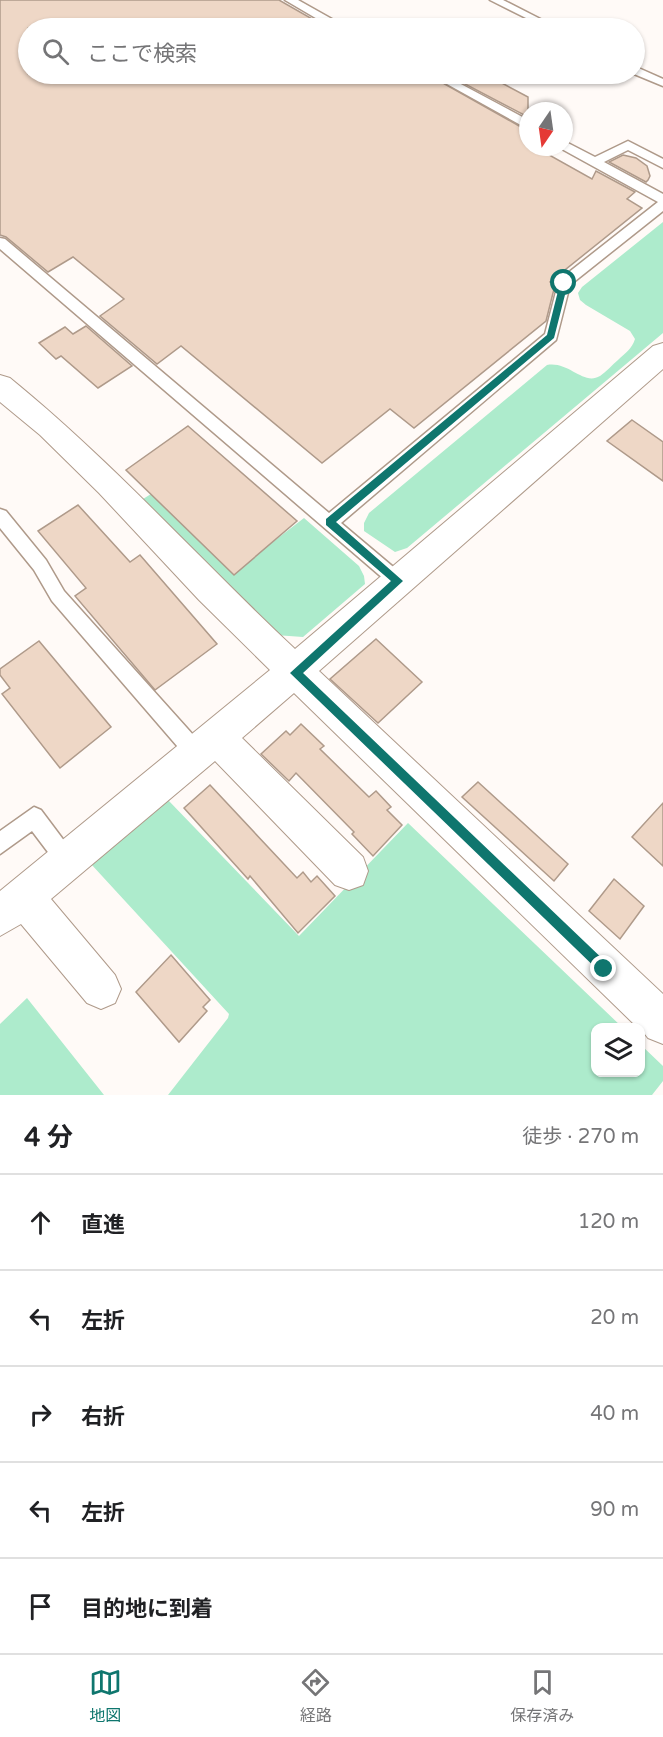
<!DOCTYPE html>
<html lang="ja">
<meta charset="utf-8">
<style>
body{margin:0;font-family:"Varela Round","Noto Sans JP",sans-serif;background:#f6f6f6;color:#202124}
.controls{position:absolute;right:18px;bottom:18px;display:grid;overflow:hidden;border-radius:12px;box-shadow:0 2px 4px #0004}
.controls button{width:54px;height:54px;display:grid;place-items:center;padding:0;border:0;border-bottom:2px solid #e0e0e0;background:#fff;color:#202124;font:30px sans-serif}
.compass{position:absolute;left:519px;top:102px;width:54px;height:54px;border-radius:50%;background:#fff;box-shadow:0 2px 4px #0004;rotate:193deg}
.stop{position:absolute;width:18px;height:18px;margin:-14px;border:4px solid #0f766e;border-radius:50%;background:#fff}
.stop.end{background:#0f766e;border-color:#fff;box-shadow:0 2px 6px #0008}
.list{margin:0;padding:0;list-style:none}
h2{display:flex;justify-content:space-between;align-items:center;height:78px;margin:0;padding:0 24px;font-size:26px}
h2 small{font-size:20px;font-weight:400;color:#757577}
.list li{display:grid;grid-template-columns:39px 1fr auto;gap:18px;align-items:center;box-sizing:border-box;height:96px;padding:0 24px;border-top:2px solid #e0e0e0}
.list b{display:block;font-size:22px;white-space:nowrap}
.list em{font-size:20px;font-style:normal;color:#757577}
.icon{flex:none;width:33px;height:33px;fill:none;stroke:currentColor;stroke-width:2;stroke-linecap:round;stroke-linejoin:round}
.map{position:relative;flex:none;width:663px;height:1095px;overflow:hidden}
.search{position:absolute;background:#fff;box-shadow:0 2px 4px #0004;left:18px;right:18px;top:18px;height:66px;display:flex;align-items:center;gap:15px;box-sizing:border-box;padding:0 21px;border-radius:33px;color:#757577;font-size:22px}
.sheet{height:558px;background:#fff}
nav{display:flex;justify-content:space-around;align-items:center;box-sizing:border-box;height:84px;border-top:2px solid #e0e0e0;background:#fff;font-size:16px;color:#757577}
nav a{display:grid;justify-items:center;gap:3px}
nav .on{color:#0f766e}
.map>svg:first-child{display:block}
.green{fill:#adebcc}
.building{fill:#eed7c6;stroke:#af9a8a;stroke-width:1.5}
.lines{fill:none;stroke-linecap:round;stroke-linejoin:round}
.lane-casing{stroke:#af9a8a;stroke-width:3}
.street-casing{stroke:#af9a8a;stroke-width:2}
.lane{fill:#fff;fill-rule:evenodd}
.street{fill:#fff;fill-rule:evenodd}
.route{fill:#0f766e}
</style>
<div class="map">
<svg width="663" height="1095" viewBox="0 0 663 1095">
<rect width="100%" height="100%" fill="#fffaf7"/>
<!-- green -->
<path class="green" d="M 663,222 L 663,333 L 407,548 L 395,552 L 364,531 L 364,523 L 369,513 L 547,365 C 569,361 583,386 600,376 C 606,372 612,365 618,360 C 625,353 632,349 635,339 L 630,331 L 586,305 L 580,300 L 578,293 L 582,287 Z
M 151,494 L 234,572 L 304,518 L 359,566 L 364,576 L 365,584 L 303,637 L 275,635 L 143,499 Z
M 168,800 L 299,936 L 408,823 L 622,1027 L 596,1028 L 596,1072 L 640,1072 L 641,1045 L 663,1066 L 663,1081 L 652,1095 L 168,1095 L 228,1018 L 229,1014 L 91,864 Z
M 27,998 L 104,1095 L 0,1095 L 0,1024 Z"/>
<!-- building -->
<path class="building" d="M 0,0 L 279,0 L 328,28 L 28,28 L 28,74 L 427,74 L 528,131 L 528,147 L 535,147 L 592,179 L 596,171 L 635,192 L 627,199 L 642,208 L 550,282 L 555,285 L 546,321 L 414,428 L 390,409 L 322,463 L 181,346 L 157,364 L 100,316 L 124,299 L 73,257 L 48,272 L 6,237 L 0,235 Z
M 446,74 L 485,74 L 528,97 L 528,117 Z
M 623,155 L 636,158 L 647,166 L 650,176 L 648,180 L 646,182 L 609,162 Z
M 86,326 L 132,366 L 98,388 L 61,356 L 56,359 L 39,343 L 65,327 L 73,334 Z
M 632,420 L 663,442 L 663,481 L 607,441 Z
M 188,426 L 297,521 L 234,575 L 126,470 Z
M 78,505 L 130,562 L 140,555 L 217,644 L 155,690 L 75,596 L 86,588 L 38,531 Z
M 376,639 L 422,682 L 378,723 L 330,679 Z
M 39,641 L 111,727 L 60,768 L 2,694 L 10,688 L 0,675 L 0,669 Z
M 301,724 L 324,746 L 320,749 L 369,797 L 376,791 L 391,807 L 387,810 L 402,825 L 373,856 L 352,834 L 354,832 L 296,773 L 289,781 L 261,754 L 286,731 L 290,735 Z
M 478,782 L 568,864 L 554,881 L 462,797 Z
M 210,785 L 297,878 L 303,872 L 311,882 L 317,876 L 335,896 L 298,933 L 250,876 L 248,879 L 184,808 Z
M 663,803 L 663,866 L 632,837 Z
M 614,879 L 644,906 L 620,939 L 589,911 Z
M 171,955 L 210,1000 L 203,1007 L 207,1011 L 179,1042 L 136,992 Z"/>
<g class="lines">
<defs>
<path id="lane" d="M 285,0 L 298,0 L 339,23 L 353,28 L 331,27 Z
M 490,0 L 503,0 L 558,28 L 546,28 Z
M 634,66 L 663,79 L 663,86 L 634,74 Z
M 429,74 L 442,74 L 528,120 L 528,129 Z
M 564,141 L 595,157 L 628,141 L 663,159 L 663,168 L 628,150 L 604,162 L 663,194 L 663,211 L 570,285 L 556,340 L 341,523 L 404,576 L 406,581 L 404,586 L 398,588 L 392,586 L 0,249 L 0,238 L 5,239 L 329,513 L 545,334 L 559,280 L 658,202 L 560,148 L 564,147 Z
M 0,509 L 6,511 L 46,560 L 64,591 L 204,747 L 206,754 L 204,761 L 197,763 L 190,761 L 52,601 L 34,570 L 0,528 Z
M 34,807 L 41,810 L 74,854 L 77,861 L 74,868 L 67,871 L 60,868 L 32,831 L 0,854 L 0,831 Z"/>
<path id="street" d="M 663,343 L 663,369 L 319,671 L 663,994 L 663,1044 L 648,1038 L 640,1028 L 638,1028 L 294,693 L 242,738 L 363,857 L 368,871 L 363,885 L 349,890 L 335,885 L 215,761 L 51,899 L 115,975 L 121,989 L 115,1003 L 101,1009 L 87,1003 L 21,924 L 0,936 L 0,891 L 270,670 L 199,600 L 99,493 L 40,435 L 0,402 L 0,375 L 10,378 C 112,461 199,559 295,649 L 653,346 Z"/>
</defs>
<!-- lane casing -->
<use href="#lane" class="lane-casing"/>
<!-- street casing -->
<use href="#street" class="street-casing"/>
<!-- lane -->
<use href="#lane" class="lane"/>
<!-- street -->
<use href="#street" class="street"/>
</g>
<!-- route -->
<path class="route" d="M 564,280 L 568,283 L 554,338 L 336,522 L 403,581 L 303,673 L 609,965 L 611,969 L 609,974 L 604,976 L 290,673 L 391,581 L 326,525 L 326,519 L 547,335 L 560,283 Z"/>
</svg>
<div class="controls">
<button><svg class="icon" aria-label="layers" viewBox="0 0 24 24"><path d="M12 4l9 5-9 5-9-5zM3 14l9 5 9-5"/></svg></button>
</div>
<svg class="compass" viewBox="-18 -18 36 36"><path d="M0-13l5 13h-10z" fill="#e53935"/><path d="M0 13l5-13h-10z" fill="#757577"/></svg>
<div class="stop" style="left:564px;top:283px"></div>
<div class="stop end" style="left:604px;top:969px"></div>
<div class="search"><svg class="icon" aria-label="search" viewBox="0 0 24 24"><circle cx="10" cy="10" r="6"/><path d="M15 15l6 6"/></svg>ここで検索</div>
</div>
<section class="sheet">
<h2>4 分<small>徒歩 · 270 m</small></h2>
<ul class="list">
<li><svg class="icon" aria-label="ahead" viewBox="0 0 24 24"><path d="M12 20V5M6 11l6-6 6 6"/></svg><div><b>直進</b></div><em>120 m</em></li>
<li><svg class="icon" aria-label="left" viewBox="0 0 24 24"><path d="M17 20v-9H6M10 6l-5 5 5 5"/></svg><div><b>左折</b></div><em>20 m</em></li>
<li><svg class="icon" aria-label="right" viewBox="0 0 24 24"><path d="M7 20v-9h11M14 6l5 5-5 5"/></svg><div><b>右折</b></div><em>40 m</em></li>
<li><svg class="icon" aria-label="left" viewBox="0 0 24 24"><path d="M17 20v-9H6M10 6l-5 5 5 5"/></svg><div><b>左折</b></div><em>90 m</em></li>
<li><svg class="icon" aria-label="arrive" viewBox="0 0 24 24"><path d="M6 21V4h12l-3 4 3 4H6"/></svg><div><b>目的地に到着</b></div></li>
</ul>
</section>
<nav>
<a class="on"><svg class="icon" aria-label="map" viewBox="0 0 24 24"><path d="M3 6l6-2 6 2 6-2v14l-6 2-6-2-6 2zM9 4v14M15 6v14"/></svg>地図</a>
<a><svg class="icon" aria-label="directions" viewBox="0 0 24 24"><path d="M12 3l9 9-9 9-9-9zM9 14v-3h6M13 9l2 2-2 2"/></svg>経路</a>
<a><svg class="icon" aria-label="saved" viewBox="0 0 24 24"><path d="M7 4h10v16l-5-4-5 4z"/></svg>保存済み</a>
</nav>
